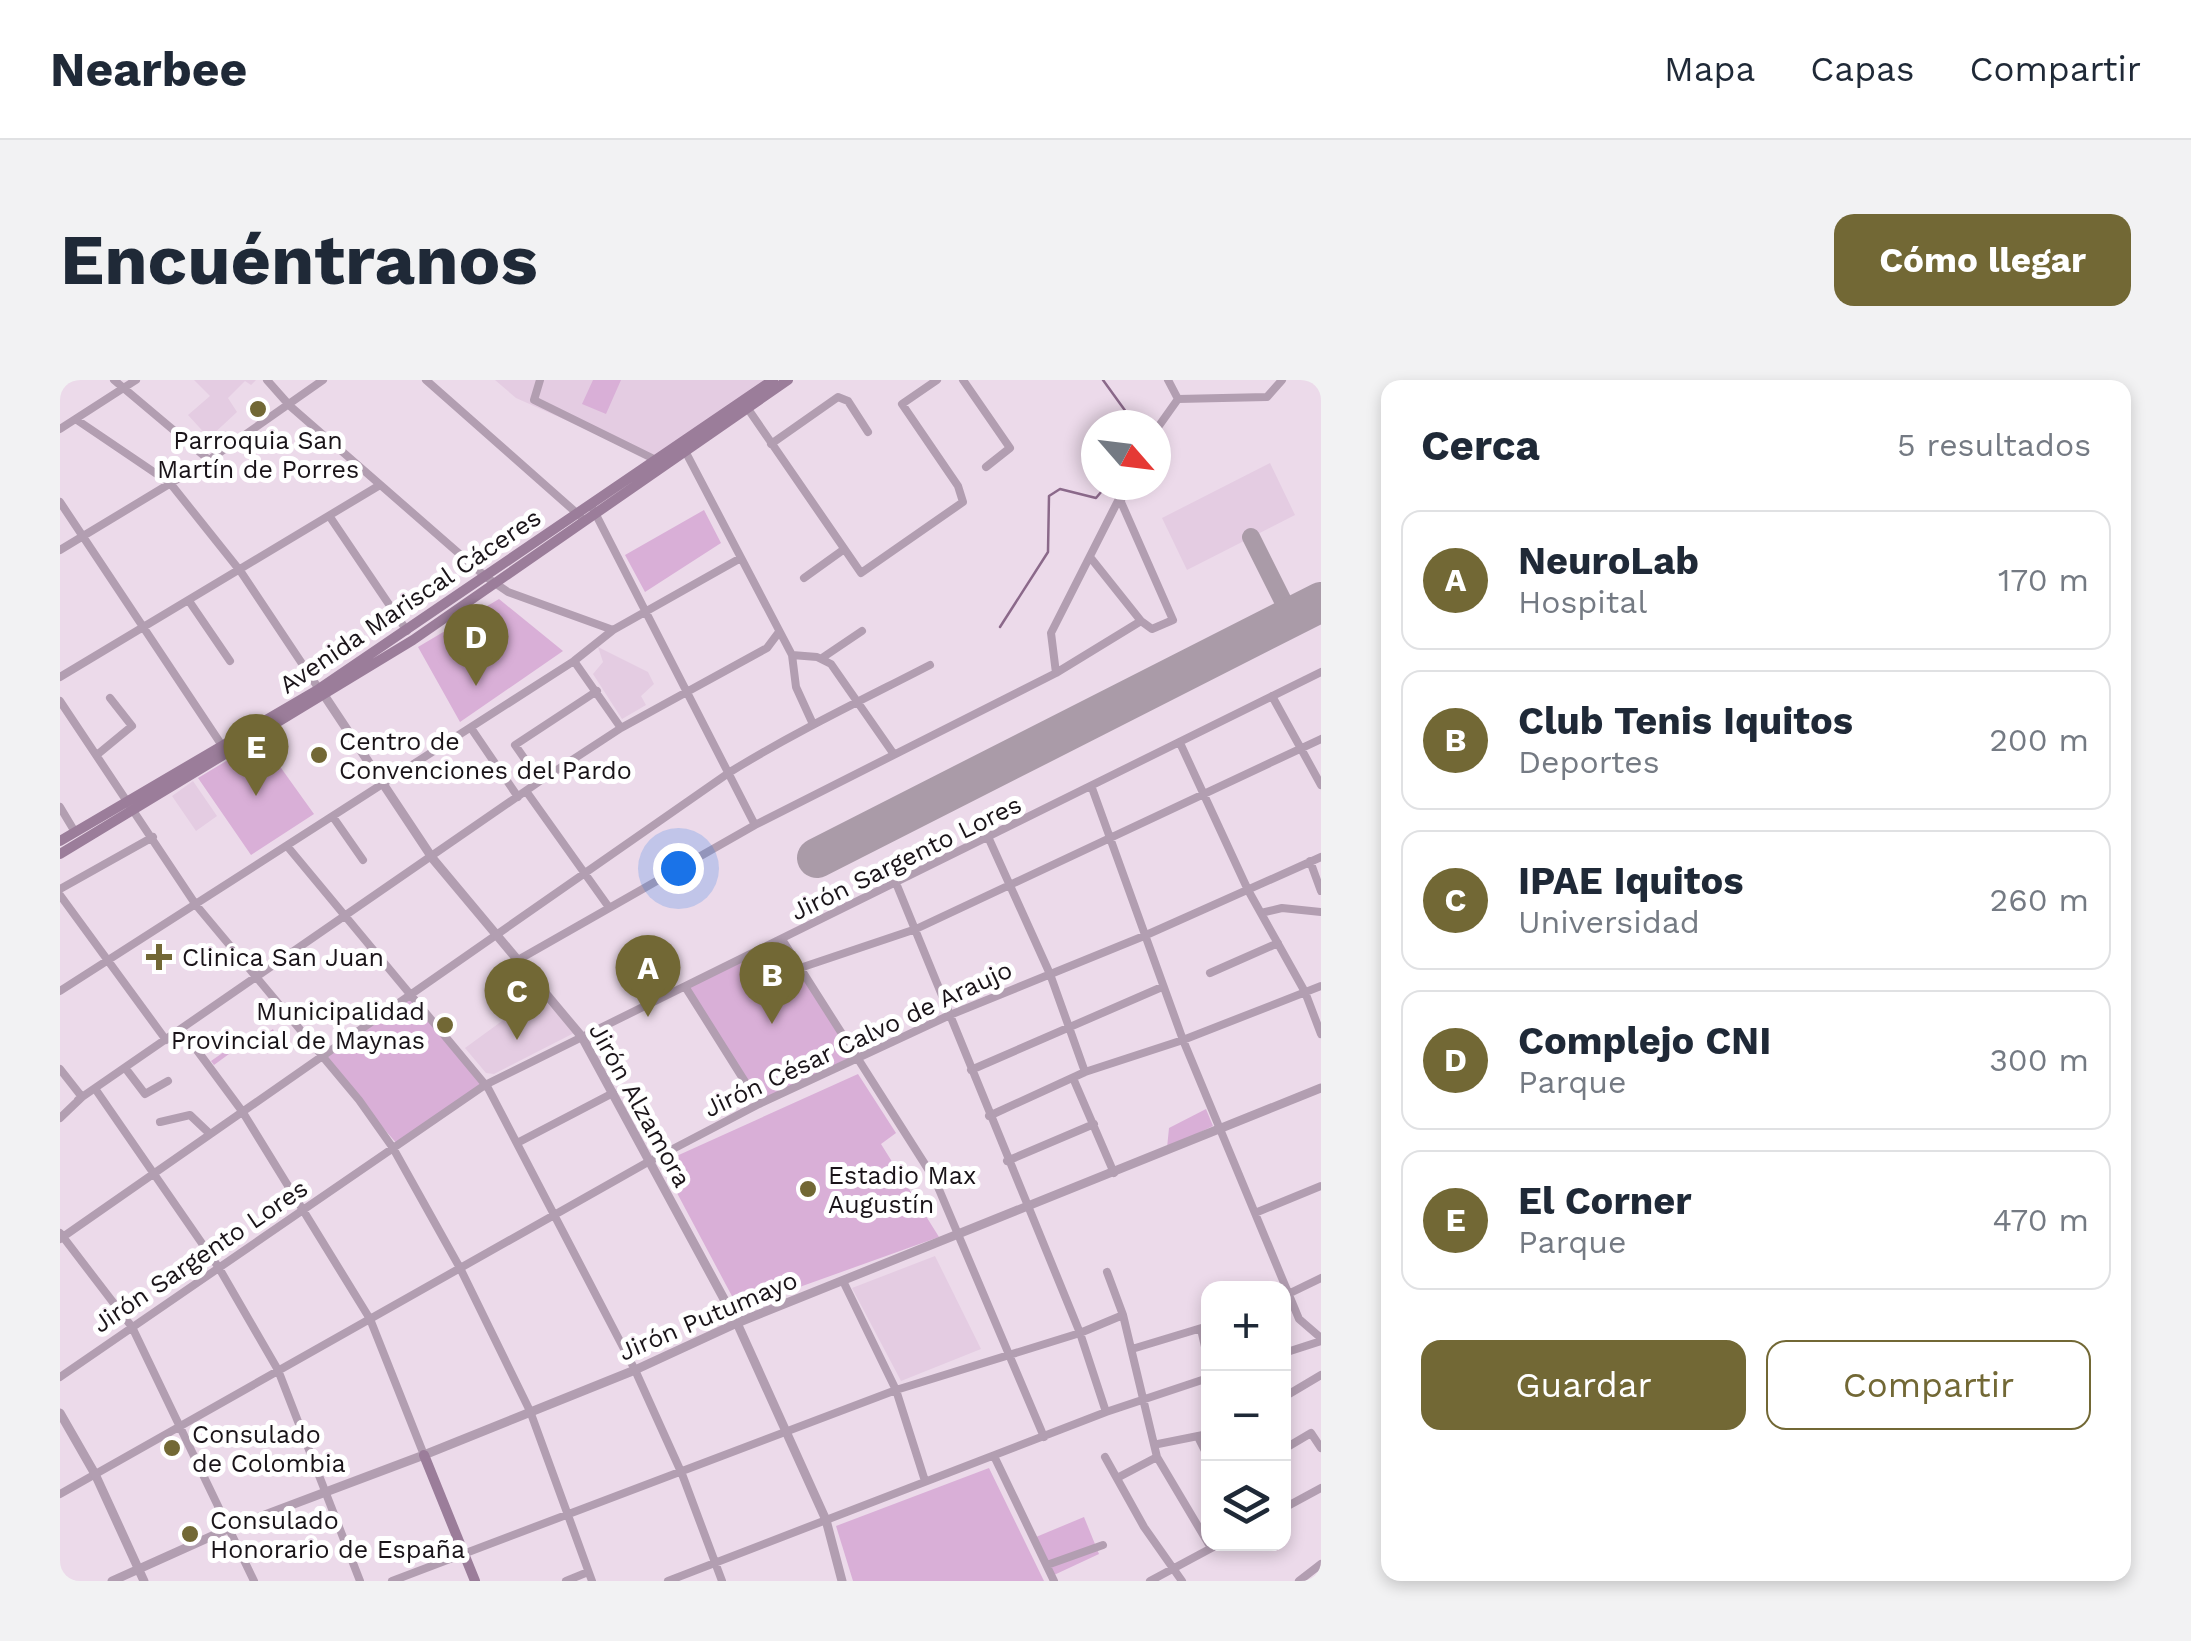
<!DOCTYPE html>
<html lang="es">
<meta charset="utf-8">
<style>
body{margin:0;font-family:"Work Sans",sans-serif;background:#f2f2f3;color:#1f2937}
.controls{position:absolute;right:30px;bottom:30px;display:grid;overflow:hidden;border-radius:20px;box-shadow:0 5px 15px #0003}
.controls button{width:90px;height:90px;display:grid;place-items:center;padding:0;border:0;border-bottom:2px solid #e0e1e3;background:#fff;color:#1f2937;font:50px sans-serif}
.compass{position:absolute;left:1021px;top:30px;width:90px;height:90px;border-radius:50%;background:#fff;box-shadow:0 5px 15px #0003;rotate:118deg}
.you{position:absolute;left:618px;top:488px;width:35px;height:35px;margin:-25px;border:8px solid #fff;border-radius:50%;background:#1a73e8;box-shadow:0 0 0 15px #1a73e833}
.badge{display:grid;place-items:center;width:65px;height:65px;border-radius:50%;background:#726835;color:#fff;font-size:32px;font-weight:700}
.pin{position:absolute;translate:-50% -82px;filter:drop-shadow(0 2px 5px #0008)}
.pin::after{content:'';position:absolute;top:52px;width:35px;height:30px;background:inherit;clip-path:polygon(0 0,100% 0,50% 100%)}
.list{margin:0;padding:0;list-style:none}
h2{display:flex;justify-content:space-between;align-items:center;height:130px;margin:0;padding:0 40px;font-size:42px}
h2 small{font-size:32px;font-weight:400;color:#747a83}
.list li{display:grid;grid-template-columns:65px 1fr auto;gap:30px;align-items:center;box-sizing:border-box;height:140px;margin:0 20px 20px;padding:0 20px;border:2px solid #e0e1e3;border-radius:20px}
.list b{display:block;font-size:38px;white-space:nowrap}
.list p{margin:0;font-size:32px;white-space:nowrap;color:#747a83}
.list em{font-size:32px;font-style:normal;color:#747a83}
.actions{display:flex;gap:20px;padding:30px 40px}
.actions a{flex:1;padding:22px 0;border:2px solid #726835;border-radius:20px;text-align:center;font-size:35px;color:#726835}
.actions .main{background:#726835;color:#fff}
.icon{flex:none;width:55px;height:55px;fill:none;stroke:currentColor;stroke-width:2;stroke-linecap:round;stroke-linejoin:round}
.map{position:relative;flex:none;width:1261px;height:1201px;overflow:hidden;border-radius:20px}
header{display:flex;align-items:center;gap:60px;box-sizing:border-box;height:140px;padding:0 50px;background:#fff;border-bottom:2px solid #e0e1e3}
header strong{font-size:48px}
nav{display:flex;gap:55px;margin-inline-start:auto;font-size:35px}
.intro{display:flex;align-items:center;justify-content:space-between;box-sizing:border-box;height:240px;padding:0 60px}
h1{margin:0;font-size:70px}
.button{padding:25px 45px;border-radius:20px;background:#726835;color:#fff;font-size:35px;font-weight:700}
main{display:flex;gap:60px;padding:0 60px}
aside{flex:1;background:#fff;border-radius:20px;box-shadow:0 5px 15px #0003}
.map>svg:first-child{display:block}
.built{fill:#e4cce2}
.green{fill:#d9afd7}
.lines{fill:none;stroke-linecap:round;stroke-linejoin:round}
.stream{stroke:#8b698a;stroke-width:2.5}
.taxiway{stroke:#aa9ba8;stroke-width:18}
.runway{stroke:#aa9ba8;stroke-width:40}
.minor{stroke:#b29eb1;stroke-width:8}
.tertiary{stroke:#b29eb1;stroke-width:9}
.secondary{stroke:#9b7d9a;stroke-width:10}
.poi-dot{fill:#726835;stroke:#fff;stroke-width:4}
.labels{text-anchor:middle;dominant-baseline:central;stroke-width:10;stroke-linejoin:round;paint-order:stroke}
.poi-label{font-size:25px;fill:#1a1419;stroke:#fff;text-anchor:start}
.street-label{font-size:25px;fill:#1a1419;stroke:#fff}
</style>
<header>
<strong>Nearbee</strong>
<nav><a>Mapa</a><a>Capas</a><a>Compartir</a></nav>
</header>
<div class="intro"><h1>Encuéntranos</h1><a class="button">Cómo llegar</a></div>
<main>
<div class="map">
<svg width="1261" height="1201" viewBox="0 0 1261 1201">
<rect width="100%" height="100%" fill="#ecdaea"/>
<!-- built -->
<path class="built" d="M 134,0 L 196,0 L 191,5 L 185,1 L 168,18 L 177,32 L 149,58 L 128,35 L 150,16 Z
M 435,0 L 707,0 L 593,79 L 456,18 Z
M 1210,83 L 1235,135 L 1127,190 L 1102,138 Z
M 538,267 L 588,292 L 594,304 L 581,316 L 586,325 L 562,339 L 533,294 L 543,282 Z
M 133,401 L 157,436 L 136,451 L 112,416 Z
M 479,614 L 514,653 L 434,694 L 426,693 L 405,668 Z
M 875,876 L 921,969 L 841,1001 L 792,908 Z"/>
<!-- green -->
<path class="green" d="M 533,0 L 561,0 L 546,34 L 522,24 Z
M 644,130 L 661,163 L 585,212 L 565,175 Z
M 439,219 L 503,271 L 400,342 L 358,267 Z
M 201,360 L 254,434 L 191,475 L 138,398 Z
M 723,561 L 798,680 L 699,724 L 626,608 Z
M 351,614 L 425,705 L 338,765 L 261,676 Z
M 213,649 L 215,654 L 189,670 L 184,663 L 154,685 L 151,681 L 191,653 L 198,660 Z
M 798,694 L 836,753 L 821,764 L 879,857 L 681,928 L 681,933 L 601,783 Z
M 1146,729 L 1153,746 L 1107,768 L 1109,748 Z
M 929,1088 L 984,1201 L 793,1201 L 776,1146 Z
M 1024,1137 L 1039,1174 L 994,1195 L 976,1157 Z"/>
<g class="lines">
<!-- stream -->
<path class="stream" d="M 1043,0 L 1069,36 L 1068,45
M 940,247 L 988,172 L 989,116 L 1000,109 L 1036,118 L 1047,105"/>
<!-- taxiway -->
<path class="taxiway" d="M 1191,157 L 1231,237"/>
<!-- runway -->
<path class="runway" d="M 757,478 L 1261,222"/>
<!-- minor -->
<path class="minor" d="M 54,0 L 149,80
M 207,0 L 230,26 L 426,197 L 448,212 L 553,250
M 366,0 L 520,136
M 480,0 L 474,20 L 596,80
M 903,0 L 950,68 L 926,87
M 1108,0 L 1118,19
M 1118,19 L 1207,17 L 1222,0
M 686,26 L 801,193 L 903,122 L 898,106 L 842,24 L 877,0
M 17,40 L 110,103 L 181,192 L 259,309
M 0,49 L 76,0
M 1096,50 L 1118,19
M 711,64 L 778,17 L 788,21 L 808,52
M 623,67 L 732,275 L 757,277 L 771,284 L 833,373
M 0,122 L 165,370
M 531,125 L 695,445
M 270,137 L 347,251
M 0,170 L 149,80 L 263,0
M 1030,177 L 1081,241
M 744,198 L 783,170
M 129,221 L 170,281
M 732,275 L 736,307 L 752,342
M 762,278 L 802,251
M 514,281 L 561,348
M 996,293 L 991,253 L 1066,105
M 0,297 L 320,105
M 1212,316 L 1261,405
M 0,321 L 136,525 L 299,720 L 333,768 L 400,888 L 470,1031 L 532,1201
M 411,348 L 458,417
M 1120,363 L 1188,510 L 1245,612 L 1261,654
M 38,374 L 72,346 L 50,318
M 480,401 L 455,365 L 537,311
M 1032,408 L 1123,660 L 1239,939 L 1261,958
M 466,411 L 548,526
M 0,427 L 15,452
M 273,437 L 303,480
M 929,459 L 990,594 L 1025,692
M 227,466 L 428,708 L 575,990 L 622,1094 L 662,1201
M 1250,481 L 1261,511
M 836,503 L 1020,953 L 1046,1032
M 0,509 L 93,457
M 0,515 L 106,660
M 1201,533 L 1222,528 L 1261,532
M 723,561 L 875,800 L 984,1057
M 458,580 L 695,445 L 996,293 L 1081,241 L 1092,249 L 1113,240 L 1061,122 L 1062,113
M 740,588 L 856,549 L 1261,359
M 1150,593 L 1218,563
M 626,608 L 699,724
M 0,611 L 514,281 L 553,250 L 679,179
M 122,650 L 182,731 L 310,939 L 364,1075
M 0,689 L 22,717 L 18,720
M 66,689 L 85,714 L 108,701
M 911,690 L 1102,607
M 1013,698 L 1054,793
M 36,710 L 159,888 L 218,990 L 300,1201
M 929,736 L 1025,692 L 1123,660 L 1261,606
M 0,738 L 22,717 L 480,401 L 561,348 L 707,268 L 719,252
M 100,742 L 130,735 L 150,754
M 459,762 L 553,713
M 947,781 L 1034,744
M 1195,833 L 1261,806
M 0,853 L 72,947 L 194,1201
M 0,859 L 670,392 C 735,352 802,320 870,285
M 1047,892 L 1063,935 L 1097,1077 L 1151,1168
M 783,901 L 836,1010 L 865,1101
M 1224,916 L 1261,898
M 1141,949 L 1148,980
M 1072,969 L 1148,946
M 1224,973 L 1261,961
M 0,997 L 425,705 L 1261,292
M 1224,1017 L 1261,995
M 1138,1057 L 1148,1077
M 1098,1064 L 1148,1054
M 1224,1069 L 1251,1053 L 1261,1068
M 934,1076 L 994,1201
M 1045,1077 L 1084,1147 L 1122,1201
M 1057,1098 L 1097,1077
M 0,1114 L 588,782 L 699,724 L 890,635 L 1084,556 L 1261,477
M 1224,1128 L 1261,1108
M 987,1185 L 1043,1165
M 332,1201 L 836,1010 L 1020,953 L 1063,935
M 506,1201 L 528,1192
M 608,1201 L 1046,1032 L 1148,998
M 1090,1201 L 1159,1164
M 1239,1201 L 1261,1184"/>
<!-- tertiary -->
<path class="tertiary" d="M 262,312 L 373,479 L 522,657 L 677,943 L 766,1140 L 782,1201
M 0,1033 L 35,1094 L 84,1201
M 52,1201 L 170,1148 L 364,1075 L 575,990 L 677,943 L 1261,708"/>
<!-- secondary -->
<path class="secondary" d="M 0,461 L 259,309 L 713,0
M 0,474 L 353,260 L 728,0
M 364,1075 L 415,1201"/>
</g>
<!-- markers -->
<g class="poi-dot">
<circle cx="198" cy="29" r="10"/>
<circle cx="259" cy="375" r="10"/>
<path d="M94 562h10v10h10v10h-10v10h-10v-10h-10v-10h10z"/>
<circle cx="385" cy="645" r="10"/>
<circle cx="748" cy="809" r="10"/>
<circle cx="112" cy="1068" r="10"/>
<circle cx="130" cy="1154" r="10"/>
</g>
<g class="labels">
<!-- poi labels -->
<g class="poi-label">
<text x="198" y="60" text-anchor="middle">Parroquia San<tspan x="198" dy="29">Martín de Porres</tspan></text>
<text x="279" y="361">Centro de<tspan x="279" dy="29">Convenciones del Pardo</tspan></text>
<text x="122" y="577">Clinica San Juan</text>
<text x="365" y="631" text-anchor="end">Municipalidad<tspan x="365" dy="29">Provincial de Maynas</tspan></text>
<text x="768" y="795">Estadio Max<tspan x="768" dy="29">Augustín</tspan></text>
<text x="132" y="1054">Consulado<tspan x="132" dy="29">de Colombia</tspan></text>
<text x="150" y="1140">Consulado<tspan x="150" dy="29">Honorario de España</tspan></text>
</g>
<!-- street labels -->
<g class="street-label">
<text transform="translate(350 221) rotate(-34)">Avenida Mariscal Cáceres</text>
<text transform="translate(846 478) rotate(-26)">Jirón Sargento Lores</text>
<text transform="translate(798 659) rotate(-25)">Jirón César Calvo de Araujo</text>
<text transform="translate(580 725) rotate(61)">Jirón Alzamora</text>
<text transform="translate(140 876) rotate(-34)">Jirón Sargento Lores</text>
<text transform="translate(648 936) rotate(-23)">Jirón Putumayo</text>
</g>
</g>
</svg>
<div class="controls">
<button>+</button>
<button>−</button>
<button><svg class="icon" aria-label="layers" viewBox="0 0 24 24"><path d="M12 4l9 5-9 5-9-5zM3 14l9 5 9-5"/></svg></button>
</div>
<svg class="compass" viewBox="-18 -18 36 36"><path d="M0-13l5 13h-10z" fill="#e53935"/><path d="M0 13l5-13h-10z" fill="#747a83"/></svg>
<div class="you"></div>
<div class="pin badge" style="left:588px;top:637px">A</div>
<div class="pin badge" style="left:712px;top:644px">B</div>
<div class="pin badge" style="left:457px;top:660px">C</div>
<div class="pin badge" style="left:416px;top:306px">D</div>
<div class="pin badge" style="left:196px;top:416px">E</div>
</div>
<aside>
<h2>Cerca<small>5 resultados</small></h2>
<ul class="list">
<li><span class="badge">A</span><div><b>NeuroLab</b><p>Hospital</p></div><em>170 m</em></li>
<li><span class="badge">B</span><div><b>Club Tenis Iquitos</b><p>Deportes</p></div><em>200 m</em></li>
<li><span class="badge">C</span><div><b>IPAE Iquitos</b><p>Universidad</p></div><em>260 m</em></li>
<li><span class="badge">D</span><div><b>Complejo CNI</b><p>Parque</p></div><em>300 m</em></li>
<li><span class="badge">E</span><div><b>El Corner</b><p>Parque</p></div><em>470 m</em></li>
</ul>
<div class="actions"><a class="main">Guardar</a><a>Compartir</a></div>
</aside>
</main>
